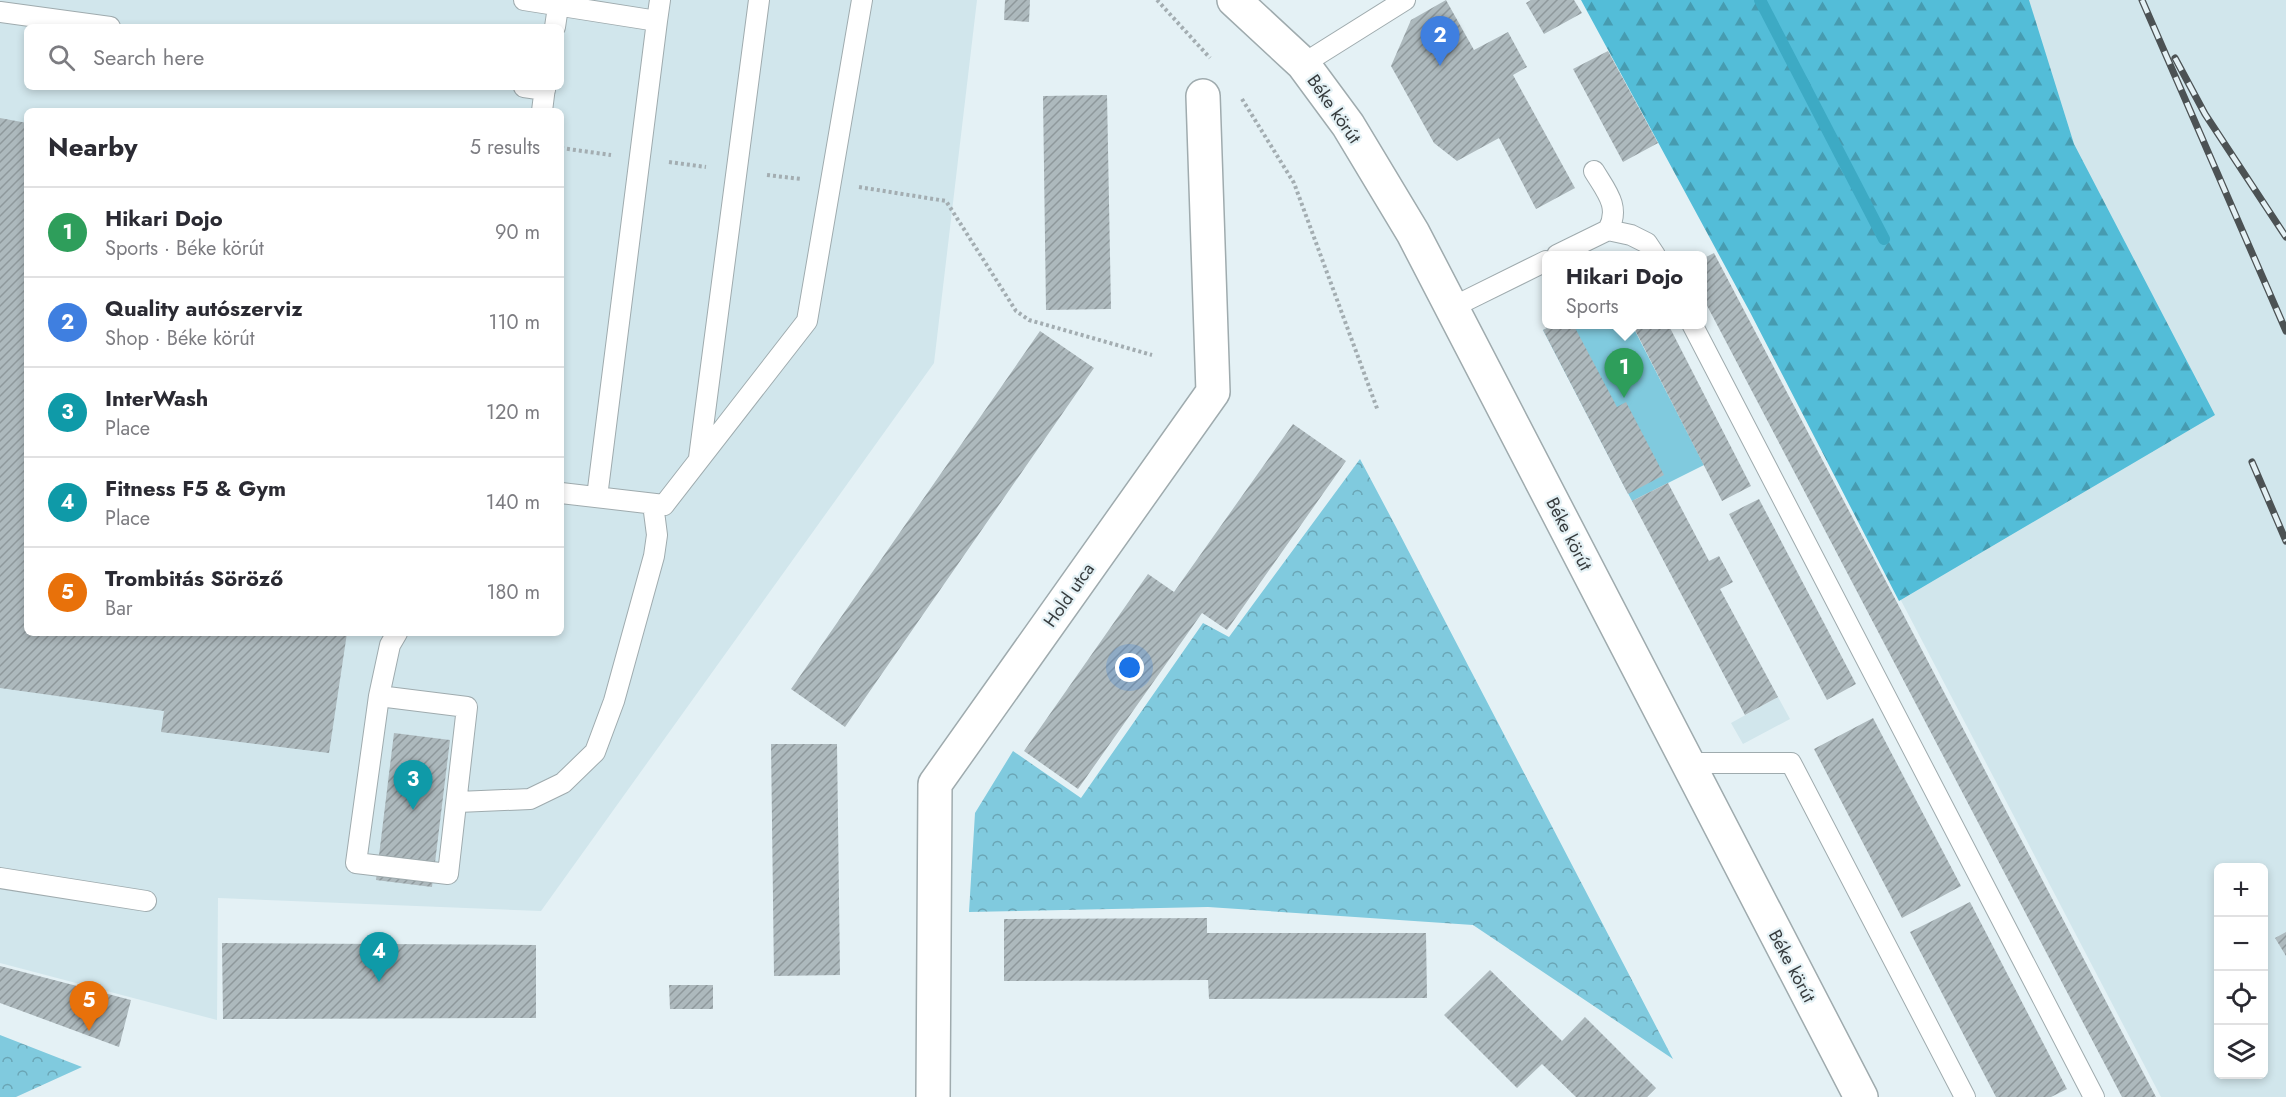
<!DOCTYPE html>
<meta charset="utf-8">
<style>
body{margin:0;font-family:Jost,sans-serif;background:#f2f2f3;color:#2b2b33}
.controls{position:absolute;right:18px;bottom:18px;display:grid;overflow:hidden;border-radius:9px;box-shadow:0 3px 9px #0003}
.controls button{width:54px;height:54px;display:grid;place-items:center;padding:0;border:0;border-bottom:2px solid #e1e1e2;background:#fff;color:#2b2b33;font:30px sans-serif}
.you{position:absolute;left:1130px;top:668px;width:21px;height:21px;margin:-15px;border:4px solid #fff;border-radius:50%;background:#1a73e8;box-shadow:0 0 0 9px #1a73e833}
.badge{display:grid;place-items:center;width:39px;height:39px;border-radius:50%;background:#0f766e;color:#fff;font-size:20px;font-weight:700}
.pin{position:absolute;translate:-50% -50px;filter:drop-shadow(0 2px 3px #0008)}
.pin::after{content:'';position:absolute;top:32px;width:21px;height:18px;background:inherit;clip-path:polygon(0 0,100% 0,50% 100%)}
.popup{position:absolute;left:1542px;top:251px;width:165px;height:78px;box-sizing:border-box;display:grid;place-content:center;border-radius:9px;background:#fff;filter:drop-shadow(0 2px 4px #0005);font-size:20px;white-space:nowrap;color:#7c7c81}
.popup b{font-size:22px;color:#2b2b33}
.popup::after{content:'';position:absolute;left:50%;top:100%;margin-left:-12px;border:12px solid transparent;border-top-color:#fff}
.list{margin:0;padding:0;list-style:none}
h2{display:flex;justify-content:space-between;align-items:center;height:78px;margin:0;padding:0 24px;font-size:26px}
h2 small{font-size:20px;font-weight:400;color:#7c7c81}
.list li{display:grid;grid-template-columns:39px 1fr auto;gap:18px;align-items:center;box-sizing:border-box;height:90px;padding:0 24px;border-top:2px solid #e1e1e2}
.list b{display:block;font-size:22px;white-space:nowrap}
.list p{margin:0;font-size:20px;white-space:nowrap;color:#7c7c81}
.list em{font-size:20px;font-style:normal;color:#7c7c81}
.icon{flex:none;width:33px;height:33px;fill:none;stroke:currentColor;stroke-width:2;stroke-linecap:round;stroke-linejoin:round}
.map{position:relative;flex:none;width:2286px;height:1097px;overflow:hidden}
.search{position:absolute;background:#fff;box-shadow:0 3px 9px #0003;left:24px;top:24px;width:540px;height:66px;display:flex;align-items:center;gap:15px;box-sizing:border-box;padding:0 21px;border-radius:9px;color:#7c7c81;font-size:22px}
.panel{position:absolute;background:#fff;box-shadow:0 3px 9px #0003;left:24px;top:108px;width:540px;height:528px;border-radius:9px}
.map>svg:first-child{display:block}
.built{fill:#d1e6ec;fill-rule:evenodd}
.green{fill:#80cade}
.forest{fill:url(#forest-firs)}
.park{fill:url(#park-crowns)}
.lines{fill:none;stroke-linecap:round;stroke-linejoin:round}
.stream{stroke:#3daac4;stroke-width:12}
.building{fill:url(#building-hatch)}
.service-casing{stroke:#9fabae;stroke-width:22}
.minor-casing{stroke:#9fabae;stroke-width:36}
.tertiary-casing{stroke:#9fabae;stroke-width:36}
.path{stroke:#a3adb1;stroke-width:4;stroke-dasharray:3 3;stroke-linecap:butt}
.service{stroke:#fff;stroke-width:20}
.minor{stroke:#fff;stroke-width:33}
.tertiary{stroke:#fff;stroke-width:33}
.rail-casing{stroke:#4c5254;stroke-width:7}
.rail{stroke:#e4f1f5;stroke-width:4.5;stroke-dasharray:14;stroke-linecap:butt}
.labels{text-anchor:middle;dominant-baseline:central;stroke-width:4.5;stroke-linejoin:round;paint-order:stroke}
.street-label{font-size:18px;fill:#363b3d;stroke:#e4f1f5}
</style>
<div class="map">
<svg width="2286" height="1097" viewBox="0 0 2286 1097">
<defs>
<pattern id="forest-firs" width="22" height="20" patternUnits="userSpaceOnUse" patternTransform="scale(1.5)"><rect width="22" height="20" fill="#53bdd8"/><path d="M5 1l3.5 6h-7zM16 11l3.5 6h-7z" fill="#469bb0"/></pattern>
<pattern id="park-crowns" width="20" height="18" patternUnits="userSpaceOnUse" patternTransform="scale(1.5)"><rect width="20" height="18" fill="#80cade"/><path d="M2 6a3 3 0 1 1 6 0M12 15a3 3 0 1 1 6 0" fill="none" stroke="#6aa5b5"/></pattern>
<pattern id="building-hatch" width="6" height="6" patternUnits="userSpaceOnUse" patternTransform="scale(1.5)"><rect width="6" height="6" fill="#adb9bd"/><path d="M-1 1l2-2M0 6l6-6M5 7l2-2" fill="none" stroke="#8e989b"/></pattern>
</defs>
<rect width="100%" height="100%" fill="#e4f1f5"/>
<!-- built -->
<path class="built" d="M 0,0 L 977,0 L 934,363 L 541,911 L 218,898 L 217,1020 L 0,963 ZM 27,27 L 561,27 L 561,87 L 27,87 ZM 27,111 L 561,111 L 561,633 L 27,633 Z
M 1705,0 L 2286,0 L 2286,1097 L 2161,1097 L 1751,314 ZM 2218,868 L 2264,868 L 2264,1074 L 2218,1074 Z
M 1778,697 L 1790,719 L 1743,744 L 1731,723 Z"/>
<!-- green -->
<path class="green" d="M 1555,325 L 1632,325 L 1704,465 L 1632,501 L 1543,330 Z"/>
<!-- forest -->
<path class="forest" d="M 1581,0 L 2029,0 L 2074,144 L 2215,415 L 1899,601 L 1751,314 Z"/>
<!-- park -->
<path class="park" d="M 1360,459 L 1396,527 L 1673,1059 L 1473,925 L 1208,907 L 969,912 L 975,813 L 1013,751 L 1081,798 L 1203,623 L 1229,637 Z
M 0,1035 L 82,1067 L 16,1097 L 0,1097 Z"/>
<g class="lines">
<!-- stream -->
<path class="stream" d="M 1760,0 L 1884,239"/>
</g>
<!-- building -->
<path class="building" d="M 1005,0 L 1030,0 L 1029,22 L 1004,20 Z
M 1446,0 L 1474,50 L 1508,32 L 1527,67 L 1513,75 L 1575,188 L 1536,209 L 1499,138 L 1457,161 L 1434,143 L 1391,66 L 1411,20 Z
M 1531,0 L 1574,0 L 1582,13 L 1544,34 L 1526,3 Z
M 1608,51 L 1658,143 L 1623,162 L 1573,69 Z
M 1107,95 L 1111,309 L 1046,310 L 1043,96 Z
M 0,118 L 27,123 L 27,633 L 347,633 L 329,753 L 161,732 L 164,711 L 0,688 Z
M 1714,253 L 2156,1097 L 2122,1097 L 1702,296 L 1702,259 Z
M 1555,324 L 1573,324 L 1617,407 L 1626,402 L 1664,475 L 1628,494 L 1543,330 Z
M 1632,324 L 1668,324 L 1751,486 L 1722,501 Z
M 1040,331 L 1094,368 L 845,727 L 791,689 Z
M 1293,424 L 1346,461 L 1227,630 L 1202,613 L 1078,789 L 1024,751 L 1148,574 L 1174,592 Z
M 1668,483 L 1709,561 L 1719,556 L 1733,582 L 1720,589 L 1778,697 L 1745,715 L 1632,501 Z
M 1759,499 L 1856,684 L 1827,700 L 1729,514 Z
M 1873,718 L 1961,886 L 1902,918 L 1814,749 Z
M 394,733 L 450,740 L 432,887 L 376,880 Z
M 771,744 L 837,744 L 840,975 L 774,976 Z
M 1970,902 L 2067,1089 L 2051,1097 L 1996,1097 L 1910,932 Z
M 1207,918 L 1207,933 L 1426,933 L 1427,998 L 1209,999 L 1208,980 L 1004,981 L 1004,919 Z
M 2286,932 L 2286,956 L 2275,938 Z
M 222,943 L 536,945 L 536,1018 L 223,1019 Z
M 0,966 L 131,1000 L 119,1047 L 0,1003 Z
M 1490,970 L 1562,1041 L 1585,1017 L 1656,1088 L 1647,1097 L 1576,1097 L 1542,1064 L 1517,1088 L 1444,1015 Z
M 669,985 L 713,985 L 713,1009 L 670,1009 Z"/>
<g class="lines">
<defs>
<path id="service" d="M 524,0 L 657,21 L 660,0
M 0,12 L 110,27
M 555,27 L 559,0
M 1303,64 L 1405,0
M 524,87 L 545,90
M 542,111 L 545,87
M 1594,171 C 1606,191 1621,207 1608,230
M 1557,255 L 1608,230 L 1631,235 L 1647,243 L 1655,255
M 1453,307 L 1546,261
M 1692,324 L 2094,1097
M 699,458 L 759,0
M 561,493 L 664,505 L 807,321 L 862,0
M 597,497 L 657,21
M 379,696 L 467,707 L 448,874 L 356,863 L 379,696 L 390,645 L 397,633
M 1686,763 L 1791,763 L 1965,1097
M 458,802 L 530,799 L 563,783 L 595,752 L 614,701 L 654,556 L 657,535 L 653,504
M 0,878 L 146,901"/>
<path id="minor" d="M 933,1097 L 935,784 L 1213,392 L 1203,96"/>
<path id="tertiary" d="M 1234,0 L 1303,64 L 1348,125 L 1413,233 L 1861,1097"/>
</defs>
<!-- service casing -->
<use href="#service" class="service-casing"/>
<!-- minor casing -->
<use href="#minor" class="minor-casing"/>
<!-- tertiary casing -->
<use href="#tertiary" class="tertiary-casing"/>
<!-- path -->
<path class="path" d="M 1157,0 L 1210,58
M 1242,99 L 1294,183 L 1378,411
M 561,148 L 611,155
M 669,162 L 706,167
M 767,175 L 801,179
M 859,187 L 946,201 L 1016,311 L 1029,320 L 1152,355"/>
<!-- service -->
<use href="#service" class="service"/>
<!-- minor -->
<use href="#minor" class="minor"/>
<!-- tertiary -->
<use href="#tertiary" class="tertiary"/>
<defs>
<path id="rail" d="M 2142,0 L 2286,331
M 2175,58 L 2205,114 L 2286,237
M 2252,462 L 2286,541"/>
</defs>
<!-- rail casing -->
<use href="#rail" class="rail-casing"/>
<!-- rail -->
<use href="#rail" class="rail"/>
</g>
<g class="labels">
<!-- street labels -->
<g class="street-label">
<text transform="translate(1334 109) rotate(55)">Béke körút</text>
<text transform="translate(1569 534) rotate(63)">Béke körút</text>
<text transform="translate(1069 595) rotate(-55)">Hold utca</text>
<text transform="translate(1792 966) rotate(62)">Béke körút</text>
</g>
</g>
</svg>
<div class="controls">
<button>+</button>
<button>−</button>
<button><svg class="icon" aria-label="locate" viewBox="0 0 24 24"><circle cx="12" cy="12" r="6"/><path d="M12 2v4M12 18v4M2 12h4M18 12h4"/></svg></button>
<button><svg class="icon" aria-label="layers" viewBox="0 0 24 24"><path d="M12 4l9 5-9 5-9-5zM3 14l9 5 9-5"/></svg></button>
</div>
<div class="you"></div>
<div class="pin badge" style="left:1624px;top:398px;background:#2e9e5b">1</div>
<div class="popup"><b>Hikari Dojo</b>Sports</div>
<div class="pin badge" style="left:1440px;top:66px;background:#3f7fe0">2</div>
<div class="pin badge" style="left:413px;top:810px;background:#0f9aa8">3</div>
<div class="pin badge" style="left:379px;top:982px;background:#0f9aa8">4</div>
<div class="pin badge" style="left:89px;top:1031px;background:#e8710a">5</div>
<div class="search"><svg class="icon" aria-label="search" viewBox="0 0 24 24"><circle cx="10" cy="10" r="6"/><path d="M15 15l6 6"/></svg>Search here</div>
<section class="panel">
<h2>Nearby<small>5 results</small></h2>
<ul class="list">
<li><span class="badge" style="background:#2e9e5b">1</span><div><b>Hikari Dojo</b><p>Sports · Béke körút</p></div><em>90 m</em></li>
<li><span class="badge" style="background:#3f7fe0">2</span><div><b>Quality autószerviz</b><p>Shop · Béke körút</p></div><em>110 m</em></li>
<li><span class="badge" style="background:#0f9aa8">3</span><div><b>InterWash</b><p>Place</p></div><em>120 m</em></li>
<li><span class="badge" style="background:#0f9aa8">4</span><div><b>Fitness F5 &amp; Gym</b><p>Place</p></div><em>140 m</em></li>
<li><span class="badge" style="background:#e8710a">5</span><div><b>Trombitás Söröző</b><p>Bar</p></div><em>180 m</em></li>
</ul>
</section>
</div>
